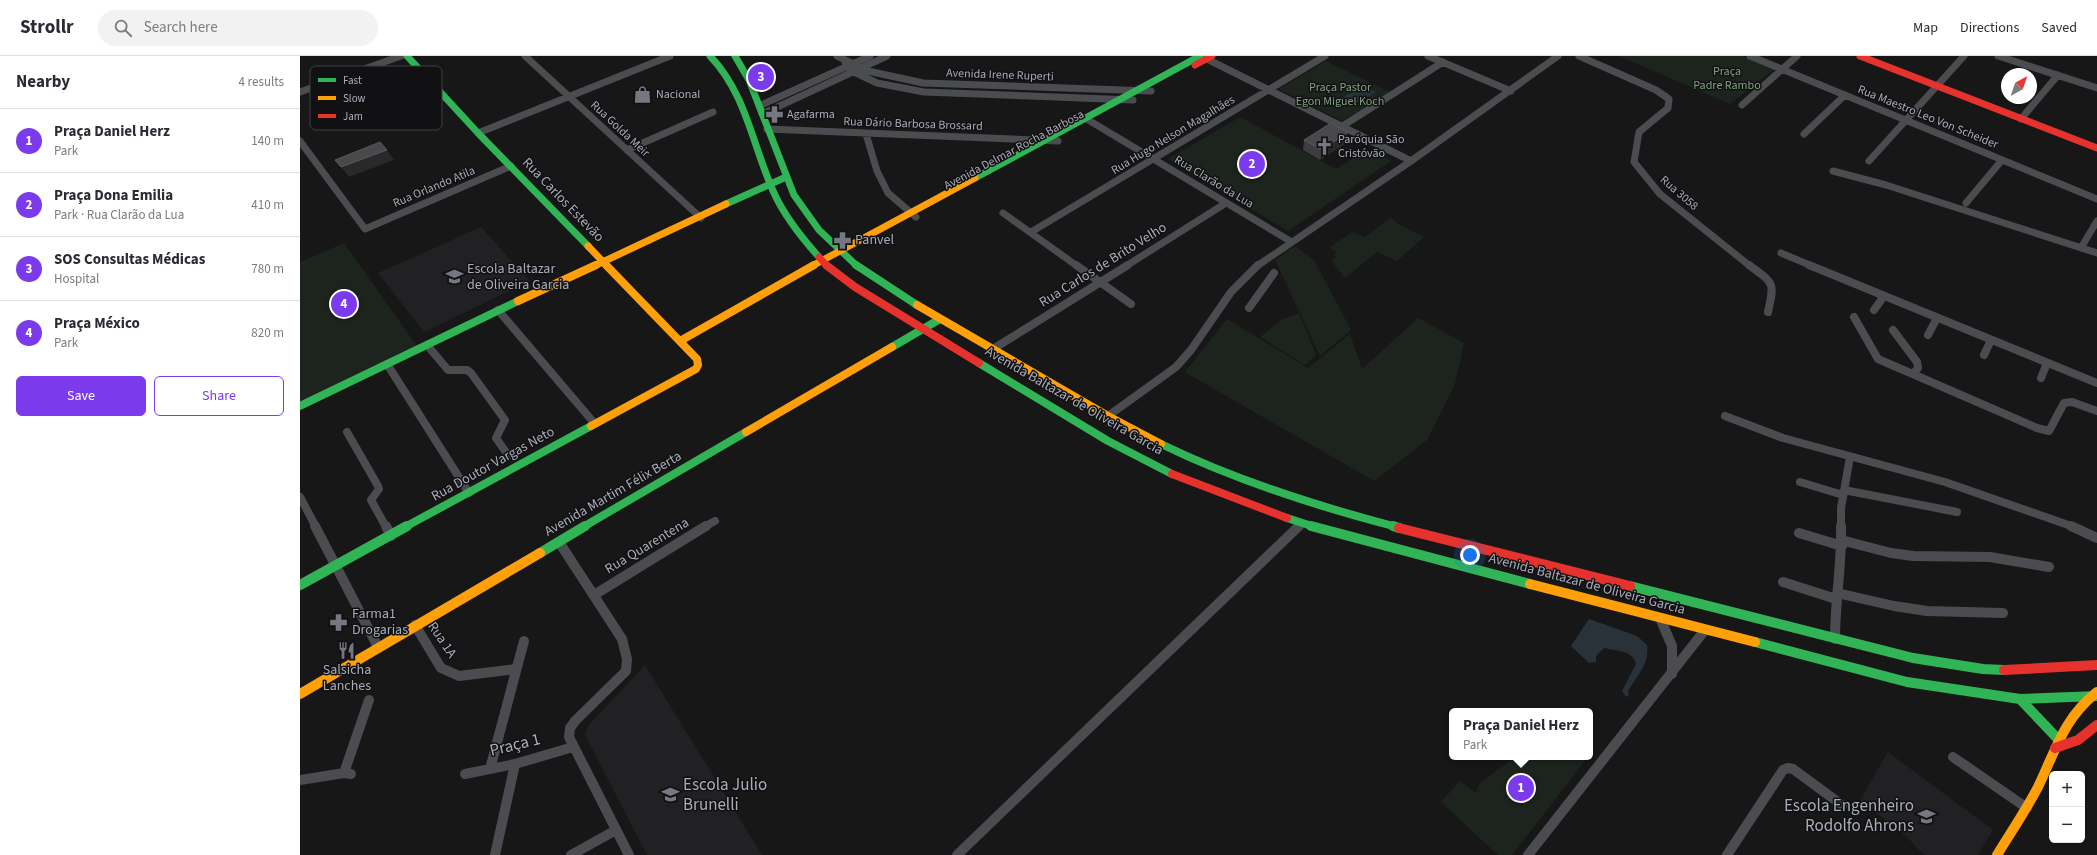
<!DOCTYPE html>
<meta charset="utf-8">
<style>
body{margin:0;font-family:"Source Sans 3",sans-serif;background:#f2f2f3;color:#2b2b33}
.controls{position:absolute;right:12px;bottom:12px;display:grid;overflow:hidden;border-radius:6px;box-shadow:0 1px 3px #0004}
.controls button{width:36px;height:36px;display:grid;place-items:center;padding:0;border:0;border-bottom:1px solid #e1e1e2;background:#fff;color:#2b2b33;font:20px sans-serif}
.compass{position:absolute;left:1701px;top:12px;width:36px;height:36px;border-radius:50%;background:#fff;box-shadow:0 1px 3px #0004;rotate:40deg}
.you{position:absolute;left:1170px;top:499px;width:14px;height:14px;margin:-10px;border:3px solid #fff;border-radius:50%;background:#1a73e8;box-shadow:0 0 0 6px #1a73e833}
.badge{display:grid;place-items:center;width:26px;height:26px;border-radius:50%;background:#7c3aed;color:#fff;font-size:13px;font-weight:700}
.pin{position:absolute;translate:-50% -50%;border:2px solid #fff;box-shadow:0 1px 4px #0006}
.popup{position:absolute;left:1149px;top:652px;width:144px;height:52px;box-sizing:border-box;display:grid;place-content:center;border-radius:6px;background:#fff;filter:drop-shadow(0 1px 3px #0005);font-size:13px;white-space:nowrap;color:#7c7c81}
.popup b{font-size:15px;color:#2b2b33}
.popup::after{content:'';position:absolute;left:50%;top:100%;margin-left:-8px;border:8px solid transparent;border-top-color:#fff}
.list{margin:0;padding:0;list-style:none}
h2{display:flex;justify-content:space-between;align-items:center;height:52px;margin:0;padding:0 16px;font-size:17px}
h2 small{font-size:13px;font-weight:400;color:#7c7c81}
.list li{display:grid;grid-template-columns:26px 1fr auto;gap:12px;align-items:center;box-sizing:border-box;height:64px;padding:0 16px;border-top:1px solid #e1e1e2}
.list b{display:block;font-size:15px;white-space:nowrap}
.list p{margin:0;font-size:13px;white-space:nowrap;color:#7c7c81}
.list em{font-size:13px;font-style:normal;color:#7c7c81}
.actions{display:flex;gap:8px;padding:12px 16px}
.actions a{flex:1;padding:9px 0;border:1px solid #7c3aed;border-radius:6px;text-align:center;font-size:14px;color:#7c3aed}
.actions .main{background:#7c3aed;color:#fff}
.icon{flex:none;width:22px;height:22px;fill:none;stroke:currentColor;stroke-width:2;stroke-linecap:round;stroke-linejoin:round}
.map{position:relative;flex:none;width:1797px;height:799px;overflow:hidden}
header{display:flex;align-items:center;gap:24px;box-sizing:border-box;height:56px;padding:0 20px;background:#fff;border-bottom:1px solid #e1e1e2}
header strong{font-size:19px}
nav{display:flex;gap:22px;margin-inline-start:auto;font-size:14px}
.search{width:280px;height:36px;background:#f2f2f3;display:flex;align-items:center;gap:10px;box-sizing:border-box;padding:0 14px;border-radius:22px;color:#7c7c81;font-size:15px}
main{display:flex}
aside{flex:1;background:#fff}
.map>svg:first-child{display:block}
.built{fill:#212123}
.green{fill:#1d241e}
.water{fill:#2a3239}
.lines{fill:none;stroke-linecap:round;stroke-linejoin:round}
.street-far2{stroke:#4b4c50;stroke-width:7}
.street-far1{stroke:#4b4c50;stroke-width:8}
.street{stroke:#4b4c50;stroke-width:10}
.fast-far2{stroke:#30b455;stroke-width:7}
.fast-far1{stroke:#30b455;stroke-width:8}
.fast{stroke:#30b455;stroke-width:10}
.slow-far2{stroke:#ff9f0a;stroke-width:7}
.slow-far1{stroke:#ff9f0a;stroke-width:8}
.slow{stroke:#ff9f0a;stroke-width:10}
.jam-far2{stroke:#e5322d;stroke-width:7}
.jam-far1{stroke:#e5322d;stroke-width:8}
.jam{stroke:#e5322d;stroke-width:10}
.wall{fill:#3d3d3f}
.shaded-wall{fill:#29292a}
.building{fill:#49494c;stroke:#58595d}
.labels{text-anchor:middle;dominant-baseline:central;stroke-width:3;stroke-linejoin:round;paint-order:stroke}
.far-park-label{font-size:12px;fill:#7fa381;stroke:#111113}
.far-street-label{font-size:12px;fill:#a8adb8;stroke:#111113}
.far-poi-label{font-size:12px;fill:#a8adb8;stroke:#111113;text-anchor:start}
.street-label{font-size:14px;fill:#a8adb8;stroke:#111113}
.poi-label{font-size:14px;fill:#a8adb8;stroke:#111113;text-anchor:start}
.near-street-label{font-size:17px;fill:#a8adb8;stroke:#111113}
.near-poi-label{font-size:17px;fill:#a8adb8;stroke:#111113;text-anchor:start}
.key{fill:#111113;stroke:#3e4045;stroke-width:1}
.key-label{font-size:11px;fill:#a8adb8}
</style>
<header>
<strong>Strollr</strong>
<div class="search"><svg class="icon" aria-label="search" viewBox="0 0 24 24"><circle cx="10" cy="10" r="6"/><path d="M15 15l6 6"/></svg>Search here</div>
<nav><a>Map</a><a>Directions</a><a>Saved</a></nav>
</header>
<main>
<aside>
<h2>Nearby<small>4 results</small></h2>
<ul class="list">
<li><span class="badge">1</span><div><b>Praça Daniel Herz</b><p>Park</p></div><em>140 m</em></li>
<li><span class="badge">2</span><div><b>Praça Dona Emilia</b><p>Park · Rua Clarão da Lua</p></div><em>410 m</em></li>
<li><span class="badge">3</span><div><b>SOS Consultas Médicas</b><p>Hospital</p></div><em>780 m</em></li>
<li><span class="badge">4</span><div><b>Praça México</b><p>Park</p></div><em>820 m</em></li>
</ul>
<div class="actions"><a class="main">Save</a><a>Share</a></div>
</aside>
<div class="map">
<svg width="1797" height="799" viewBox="0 0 1797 799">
<rect width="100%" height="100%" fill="#171717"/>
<!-- built -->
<path class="built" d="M 181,171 L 230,225 L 124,276 L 78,217 Z
M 345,609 L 462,799 L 347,799 L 285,679 L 288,670 Z
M 1588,696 L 1693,774 L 1678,799 L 1625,799 L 1618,793 L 1607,781 L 1560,744 Z"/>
<!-- green -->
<path class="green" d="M 1319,0 L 1442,0 L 1475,13 L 1430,48 Z
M 1026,5 L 1090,36 L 1042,65 L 979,33 Z
M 940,61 L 1036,113 L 1067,93 L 1091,105 L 988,175 L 868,103 Z
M 1091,161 L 1098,168 L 1124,181 L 1097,205 L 1077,196 L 1045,222 L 1031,205 L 1036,201 L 1034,199 L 1036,196 L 1029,192 L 1052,176 L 1065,181 Z
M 44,187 L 117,290 L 0,346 L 0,206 Z
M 995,190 L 1014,204 L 1051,274 L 1020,300 L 975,204 Z
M 999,257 L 1016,299 L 1005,309 L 960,281 L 981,264 Z
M 1118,262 L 1164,287 L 1155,328 L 1127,384 L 1074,425 L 885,316 L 927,263 L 1008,312 L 1050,278 L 1062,313 Z
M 1216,701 L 1288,701 L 1212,799 L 1198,799 L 1141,746 L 1160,725 L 1176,737 L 1180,727 Z"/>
<!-- water -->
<path class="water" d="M 1063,30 L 1076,36 L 1050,51 L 1038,44 Z
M 1289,563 L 1337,580 L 1347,589 C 1350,607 1337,620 1328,635 L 1329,639 L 1326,641 L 1322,635 L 1336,608 C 1333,594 1316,595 1304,592 L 1296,600 L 1296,606 L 1289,607 L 1271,590 Z"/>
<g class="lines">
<!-- street-far2 -->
<path class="street-far2" d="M 225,0 L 401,162
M 537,0 L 568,15 L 623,27 L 851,35
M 901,0 L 1111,105
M 1128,0 L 1211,35
M 1279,0 L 1356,34 L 1369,43 L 1368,52 L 1339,76 L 1334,106 L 1360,138 L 1450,210
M 1450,0 L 1797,143
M 1698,0 L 1797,32
M 545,6 L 547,11 L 554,16 L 577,27 L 624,36 L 833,44
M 0,36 L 101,0
M 1442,49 L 1497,0
M 459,50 L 570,0
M 462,58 L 587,0
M 785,62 L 990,185
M 1721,63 L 1758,19
M 1041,71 L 1143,6
M 467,73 L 758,85
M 178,77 L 370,0
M 566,78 L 577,115 L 588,137 L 616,161
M 1504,78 L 1545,39
M 0,85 L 65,173 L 211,110
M 327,94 L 413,56
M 1569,105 L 1664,0
M 1533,115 L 1586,129 L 1797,197
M 1666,147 L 1702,104
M 703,157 L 777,210
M 731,176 L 1025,0
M 1781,192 L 1797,165
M 1481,197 L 1512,210
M 826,210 L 926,147
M 957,210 L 1111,105 L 1258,0"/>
<!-- street-far1 -->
<path class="street-far1" d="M 776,209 L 831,248
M 1449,209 C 1474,228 1475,225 1468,256
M 1509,209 L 1797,327
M 949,252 L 974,217
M 198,254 L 295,368
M 1574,254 L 1584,240
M 1554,261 L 1578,303 L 1737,372 L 1749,375 L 1764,347 L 1772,346 L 1797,355
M 1593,274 L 1617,306 L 1618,312 L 1613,318
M 1628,279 L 1637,262
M 127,289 L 148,314 L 167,314 L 171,317 L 205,364 L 196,382 L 208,399
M 693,293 L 828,209
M 1684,299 L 1691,284
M 87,308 L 169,437
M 1741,322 L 1747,307
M 808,360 L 876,311 L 891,294 L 931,236 L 958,209
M 1425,360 L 1483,382 L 1645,426 L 1774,471
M 47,376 L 78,430 L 79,433 L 71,444 L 86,471
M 1500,426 L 1543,439
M 1544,434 L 1657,456
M 0,441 L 16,471
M 404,471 L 415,465
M 998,471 L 1002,468
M 1541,471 L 1541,452 L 1550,401"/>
<!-- street -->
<path class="street" d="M 15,470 L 78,591
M 86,470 L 91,480
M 1771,470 L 1797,482
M 1499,477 L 1542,490
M 1541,484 L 1591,497 L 1613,500 L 1690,501 L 1749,511
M 259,486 L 322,583 L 327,603 L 326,615 L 275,665 L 270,672 L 269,681 L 329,799
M 1483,526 L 1536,543
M 1537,537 L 1594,550 L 1627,555 L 1703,557
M 294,539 L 406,470
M 1360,562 L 1372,590 L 1372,618
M 115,569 L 141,612 L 159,620 L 216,613
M 1535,583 C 1535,545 1542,508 1541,470
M 1653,701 L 1727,752
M 190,713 L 224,585
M 44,717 L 69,644
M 165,718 L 215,708 L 273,691
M 0,724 L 44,717 L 51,718
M 195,799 L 215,708
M 271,799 L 316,774
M 657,799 L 999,470
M 1228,799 L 1405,574
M 1427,799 L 1483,714 L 1488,712 L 1493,713 L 1542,749"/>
<!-- fast-far2 -->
<path class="fast-far2" d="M 107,0 L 178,77 L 288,190
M 410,0 C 446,37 453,91 474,137 C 485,161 501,181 519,201
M 435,0 L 449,24 L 494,139 L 519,174 L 557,210
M 675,122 L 900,0
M 426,148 L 486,121"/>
<!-- fast-far1 -->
<path class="fast-far1" d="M 556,209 L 617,249
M 592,291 L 640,263
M 679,307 L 808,385 L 872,418
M 0,350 L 218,245
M 861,388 C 937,425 1016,450 1097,471
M 987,462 L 1015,471
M 105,471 L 291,370
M 283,471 L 446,376"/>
<!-- fast -->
<path class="fast" d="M 1011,470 L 1230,528
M 1093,470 L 1099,472
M 240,497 L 285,470
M 0,529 L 107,470
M 1330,530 L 1613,602 L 1683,613 L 1704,614
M 1455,586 L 1607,626 L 1720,643 L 1797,640
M 1720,643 L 1757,682"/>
<!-- slow-far2 -->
<path class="slow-far2" d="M 288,190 L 307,210
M 294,210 L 426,148
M 512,210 L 675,122"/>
<!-- slow-far1 -->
<path class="slow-far1" d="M 218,245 L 296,209
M 617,249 L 808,360 L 861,388
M 380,285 L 514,209
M 291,370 L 396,313 L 398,309 L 397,303 L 306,209
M 446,376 L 592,291"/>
<!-- slow -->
<path class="slow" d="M 1230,528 L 1455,586
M 0,638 L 240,497
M 1697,799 C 1711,776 1726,754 1738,731 C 1756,694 1763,663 1797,636"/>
<!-- jam-far2 -->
<path class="jam-far2" d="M 1560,0 L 1797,92
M 895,9 L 912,0
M 519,201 L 527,210"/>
<!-- jam-far1 -->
<path class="jam-far1" d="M 526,209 L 555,231 L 679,307
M 872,418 L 987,462"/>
<!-- jam -->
<path class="jam" d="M 1099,472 L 1330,530
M 1704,614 L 1797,609
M 1755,692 L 1778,684 L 1797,669"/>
</g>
<!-- wall -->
<path class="wall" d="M 1004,84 L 1047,86 L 1020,104 L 1003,94 Z"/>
<!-- shaded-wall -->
<path class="shaded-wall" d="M 1048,76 L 1047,86 L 1020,104 L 1022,94 Z
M 87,94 L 94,104 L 49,121 L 41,111 Z"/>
<!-- building -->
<path class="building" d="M 1031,67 L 1048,76 L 1022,94 L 1004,84 Z
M 80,86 L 87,94 L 41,111 L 35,104 Z"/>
<!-- icons -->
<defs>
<symbol id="shop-bare" viewBox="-9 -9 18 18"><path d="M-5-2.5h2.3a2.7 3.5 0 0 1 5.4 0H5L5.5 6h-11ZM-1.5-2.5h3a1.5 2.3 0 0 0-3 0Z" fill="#757880" stroke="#111113" stroke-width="2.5" paint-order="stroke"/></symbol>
<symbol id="pharmacy-bare" viewBox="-9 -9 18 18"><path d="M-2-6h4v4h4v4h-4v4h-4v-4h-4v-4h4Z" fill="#757880" stroke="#111113" stroke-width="2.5" paint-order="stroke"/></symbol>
<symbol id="church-bare" viewBox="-9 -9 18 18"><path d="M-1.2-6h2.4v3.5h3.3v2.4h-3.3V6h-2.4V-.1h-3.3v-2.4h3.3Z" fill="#757880" stroke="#111113" stroke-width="2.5" paint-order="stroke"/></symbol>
<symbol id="school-bare" viewBox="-9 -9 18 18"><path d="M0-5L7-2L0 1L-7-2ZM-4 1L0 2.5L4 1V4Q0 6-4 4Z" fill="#757880" stroke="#111113" stroke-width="2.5" paint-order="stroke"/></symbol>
<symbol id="restaurant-bare" viewBox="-9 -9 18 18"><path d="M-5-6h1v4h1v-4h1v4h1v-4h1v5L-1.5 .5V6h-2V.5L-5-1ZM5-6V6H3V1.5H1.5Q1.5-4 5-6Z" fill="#757880" stroke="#111113" stroke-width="2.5" paint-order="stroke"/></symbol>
</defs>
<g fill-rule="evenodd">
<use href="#shop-bare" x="330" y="26" width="25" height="25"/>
<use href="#pharmacy-bare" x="462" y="46" width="25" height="25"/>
<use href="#church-bare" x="1012" y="78" width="25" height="25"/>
<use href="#pharmacy-bare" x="530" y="172" width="25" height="25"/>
<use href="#school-bare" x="142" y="208" width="25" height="25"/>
<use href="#pharmacy-bare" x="26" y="554" width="25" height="25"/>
<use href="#restaurant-bare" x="34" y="582" width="25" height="25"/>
<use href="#school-bare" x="358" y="726" width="25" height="25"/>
<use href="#school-bare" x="1614" y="748" width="25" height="25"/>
</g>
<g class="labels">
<!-- far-park labels -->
<g class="far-park-label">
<text x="1427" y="15">Praça<tspan x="1427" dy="14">Padre Rambo</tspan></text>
<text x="1040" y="31">Praça Pastor<tspan x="1040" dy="14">Egon Miguel Koch</tspan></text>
</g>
<!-- far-street labels -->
<g class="far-street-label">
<text transform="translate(700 19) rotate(2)">Avenida Irene Ruperti</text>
<text transform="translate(1628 61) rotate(22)">Rua Maestro Leo Von Scheider</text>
<text transform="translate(613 68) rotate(2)">Rua Dário Barbosa Brossard</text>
<text transform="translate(320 73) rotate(43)">Rua Golda Meir</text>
<text transform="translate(873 79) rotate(-31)">Rua Hugo Nelson Magalhães</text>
<text transform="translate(714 94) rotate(-28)">Avenida Delmar Rocha Barbosa</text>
<text transform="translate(914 126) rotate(31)">Rua Clarão da Lua</text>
<text transform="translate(134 131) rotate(-23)">Rua Orlando Atila</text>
<text transform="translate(1379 137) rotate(41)">Rua 3058</text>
</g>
<!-- far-poi labels -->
<g class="far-poi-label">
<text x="356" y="38">Nacional</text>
<text x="487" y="58">Agafarma</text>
<text x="1038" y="83">Paróquia São<tspan x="1038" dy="14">Cristóvão</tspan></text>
</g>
<!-- street labels -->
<g class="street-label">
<text transform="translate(263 144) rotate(46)">Rua Carlos Estevão</text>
<text transform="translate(803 209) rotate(-32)">Rua Carlos de Brito Velho</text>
<text transform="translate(774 345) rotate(30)">Avenida Baltazar de Oliveira Garcia</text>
<text transform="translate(193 408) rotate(-29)">Rua Doutor Vargas Neto</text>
<text transform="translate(313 438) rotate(-30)">Avenida Martim Félix Berta</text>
<text transform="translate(347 490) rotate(-31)">Rua Quarentena</text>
<text transform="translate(1287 528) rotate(15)">Avenida Baltazar de Oliveira Garcia</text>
<text transform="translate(142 584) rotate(56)">Rua 1A</text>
</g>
<!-- poi labels -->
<g class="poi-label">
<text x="555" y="184">Panvel</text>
<text x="167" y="213">Escola Baltazar<tspan x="167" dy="16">de Oliveira Garcia</tspan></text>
<text x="52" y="558">Farma1<tspan x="52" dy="16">Drogarias</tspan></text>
<text x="47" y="614" text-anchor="middle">Salsicha<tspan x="47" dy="16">Lanches</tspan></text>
</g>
<!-- near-street labels -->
<g class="near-street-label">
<text transform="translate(215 689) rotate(-14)">Praça 1</text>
</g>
<!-- near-poi labels -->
<g class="near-poi-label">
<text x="383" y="729">Escola Julio<tspan x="383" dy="20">Brunelli</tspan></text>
<text x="1614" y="750" text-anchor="end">Escola Engenheiro<tspan x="1614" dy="20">Rodolfo Ahrons</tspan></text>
</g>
</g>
<!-- legend -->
<rect x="10" y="10" width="132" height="64" rx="6" class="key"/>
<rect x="18" y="22" width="18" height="4" fill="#30b455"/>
<rect x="18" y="40" width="18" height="4" fill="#ff9f0a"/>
<rect x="18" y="58" width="18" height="4" fill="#e5322d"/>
<g class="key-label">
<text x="43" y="28">Fast</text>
<text x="43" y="46">Slow</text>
<text x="43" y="64">Jam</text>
</g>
</svg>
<div class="controls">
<button>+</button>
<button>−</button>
</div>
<svg class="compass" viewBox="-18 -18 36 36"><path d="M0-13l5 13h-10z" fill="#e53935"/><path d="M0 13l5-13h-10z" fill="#7c7c81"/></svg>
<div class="you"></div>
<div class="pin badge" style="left:1221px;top:732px">1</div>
<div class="popup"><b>Praça Daniel Herz</b>Park</div>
<div class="pin badge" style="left:952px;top:108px">2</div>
<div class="pin badge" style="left:461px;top:21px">3</div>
<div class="pin badge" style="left:44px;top:248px">4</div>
</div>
</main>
